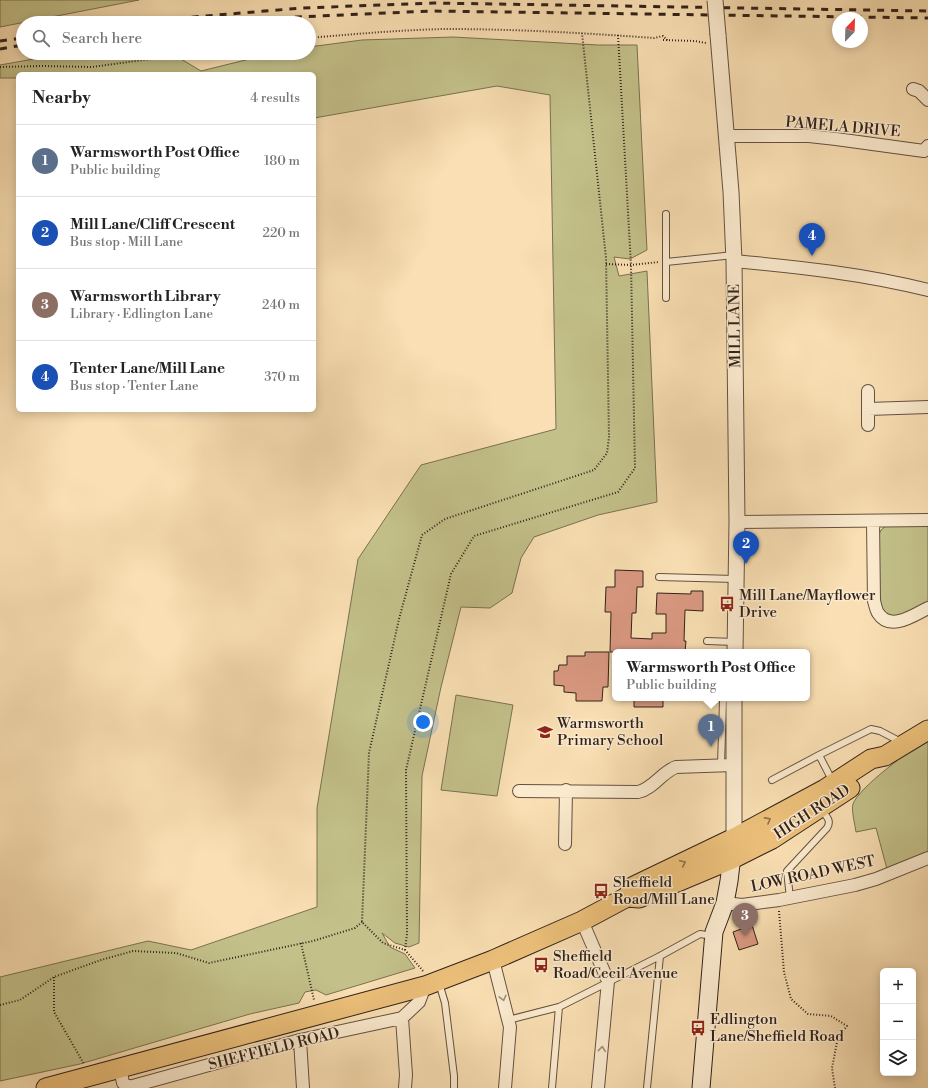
<!DOCTYPE html>
<meta charset="utf-8">
<style>
body{margin:0;font-family:"Libre Bodoni",serif;background:#f6f6f6;color:#222}
.controls{position:absolute;right:12px;bottom:12px;display:grid;overflow:hidden;border-radius:6px;box-shadow:0 2px 10px #0003}
.controls button{width:36px;height:36px;display:grid;place-items:center;padding:0;border:0;border-bottom:1px solid #e0e0e0;background:#fff;color:#222;font:20px sans-serif}
.compass{position:absolute;left:832px;top:12px;width:36px;height:36px;border-radius:50%;background:#fff;box-shadow:0 2px 10px #0003;rotate:23deg}
.you{position:absolute;left:423px;top:722px;width:14px;height:14px;margin:-10px;border:3px solid #fff;border-radius:50%;background:#1a73e8;box-shadow:0 0 0 6px #1a73e833}
.badge{display:grid;place-items:center;width:26px;height:26px;border-radius:50%;background:#8f2418;color:#fff;font-size:13px;font-weight:700}
.pin{position:absolute;translate:-50% -33px;filter:drop-shadow(0 1px 2px #0008)}
.pin::after{content:'';position:absolute;top:21px;width:14px;height:12px;background:inherit;clip-path:polygon(0 0,100% 0,50% 100%)}
.popup{position:absolute;left:612px;top:649px;width:198px;height:52px;box-sizing:border-box;display:grid;place-content:center;border-radius:6px;background:#fff;filter:drop-shadow(0 1px 3px #0005);font-size:13px;white-space:nowrap;color:#767676}
.popup b{font-size:15px;color:#222}
.popup::after{content:'';position:absolute;left:50%;top:100%;margin-left:-8px;border:8px solid transparent;border-top-color:#fff}
.list{margin:0;padding:0;list-style:none}
h2{display:flex;justify-content:space-between;align-items:center;height:52px;margin:0;padding:0 16px;font-size:17px}
h2 small{font-size:13px;font-weight:400;color:#767676}
.list li{display:grid;grid-template-columns:26px 1fr auto;gap:12px;align-items:center;box-sizing:border-box;height:72px;padding:0 16px;border-top:1px solid #e0e0e0}
.list b{display:block;font-size:15px;white-space:nowrap}
.list p{margin:0;font-size:13px;white-space:nowrap;color:#767676}
.list em{font-size:13px;font-style:normal;color:#767676}
.icon{flex:none;width:22px;height:22px;fill:none;stroke:currentColor;stroke-width:2;stroke-linecap:round;stroke-linejoin:round}
.map{position:relative;flex:none;width:928px;height:1088px;overflow:hidden}
.search{position:absolute;background:#fff;box-shadow:0 2px 10px #0003;left:16px;top:16px;width:300px;height:44px;display:flex;align-items:center;gap:10px;box-sizing:border-box;padding:0 14px;border-radius:22px;color:#767676;font-size:15px}
.panel{position:absolute;background:#fff;box-shadow:0 2px 10px #0003;left:16px;top:72px;width:300px;height:340px;border-radius:6px}
.map>svg:first-child{display:block}
.green{fill:#c3c089;stroke:#7a7152}
.building{fill:#da9982;stroke:#31221b}
.lines{fill:none;stroke-linecap:round;stroke-linejoin:round}
.service-casing{stroke:#635141;stroke-width:8}
.minor-casing{stroke:#635141;stroke-width:14}
.tertiary-casing{stroke:#635141;stroke-width:17}
.secondary-casing{stroke:#31221b;stroke-width:19}
.primary-casing{stroke:#31221b;stroke-width:21}
.path{stroke:#31221b;stroke-width:2;stroke-dasharray:1 2;stroke-linecap:butt}
.service{stroke:#fbeace;stroke-width:6}
.minor{stroke:#fbeace;stroke-width:12}
.tertiary{stroke:#fbeace;stroke-width:15}
.secondary{stroke:#fbeace;stroke-width:17}
.primary{stroke:#ecc07a;stroke-width:19}
.rail{stroke:#31221b;stroke-width:3;stroke-dasharray:7 7;stroke-linecap:butt}
.tertiary-bridge-casing{stroke:#635141;stroke-width:17;stroke-linecap:butt}
.tertiary-bridge{stroke:#fbeace;stroke-width:15}
.oneway{stroke:#8e714a}
.oneway2{stroke:#a0907d}
.labels{text-anchor:middle;dominant-baseline:central;stroke-width:3;stroke-linejoin:round;paint-order:stroke}
.street-label{font-size:15px;fill:#31221b;stroke:#fbeace}
.poi-label{font-size:15px;fill:#31221b;stroke:#fbeace;text-anchor:start}
</style>
<div class="map">
<svg width="928" height="1088" viewBox="0 0 928 1088">
<rect width="100%" height="100%" fill="#f9dfb3"/>
<filter id="stains"><feTurbulence type="fractalNoise" baseFrequency=".005" numOctaves="4"/><feColorMatrix values="0 0 0 0 .2 0 0 0 0 .09 0 0 0 0 .02 0 0 0 .5 -.17"/></filter>
<radialGradient id="worn" r=".72"><stop offset=".6" stop-color="#630" stop-opacity="0"/><stop offset="1" stop-color="#630" stop-opacity=".3"/></radialGradient>
<!-- green -->
<path class="green" d="M 0,0 L 139,0 L 0,27 Z
M 453,37 L 598,45 L 637,45 L 647,250 L 630,259 L 614,257 L 619,276 L 647,271 L 657,502 L 598,515 L 534,537 L 521,558 L 512,593 L 490,608 L 461,607 L 441,687 L 422,776 L 419,943 L 409,947 L 395,943 L 382,933 L 390,947 L 405,954 L 415,968 L 326,995 L 316,990 L 305,992 L 299,1003 L 250,1014 L 80,1064 L 0,1081 L 0,977 L 148,941 L 191,950 L 317,907 L 317,808 L 358,559 L 421,465 L 556,429 L 550,95 L 497,86 L 314,118 L 314,74 L 18,74 L 18,78 L 0,78 L 0,65 L 67,53 L 171,53 L 201,71 L 274,53 L 309,53 L 309,47 L 362,40 Z
M 928,525 L 928,602 L 900,617 L 887,616 L 879,607 L 878,537 L 881,530 L 886,526 Z
M 456,695 L 513,705 L 497,796 L 441,790 Z
M 928,738 L 928,852 L 887,869 L 876,828 L 856,832 C 855,825 851,809 853,804 C 859,787 912,749 928,738 Z"/>
<!-- building -->
<path class="building" d="M 615,570 L 643,571 L 643,587 L 637,587 L 636,613 L 632,613 L 631,638 L 652,639 L 652,633 L 666,633 L 666,614 L 656,614 L 657,593 L 691,594 L 691,591 L 703,591 L 703,611 L 685,610 L 684,641 L 686,641 L 685,652 L 610,652 L 611,612 L 605,612 L 606,587 L 615,587 Z
M 585,652 L 609,652 L 608,687 L 603,687 L 602,701 L 576,701 L 576,693 L 564,692 L 564,686 L 554,685 L 554,671 L 558,671 L 559,665 L 567,665 L 567,656 L 585,656 Z
M 634,698 L 663,698 L 663,707 L 634,707 Z
M 752,925 L 758,944 L 739,950 L 733,932 Z"/>
<g class="lines">
<defs>
<path id="service" d="M 666,214 L 666,298
M 666,262 L 734,255
M 659,577 L 735,579
M 707,641 L 735,642
M 721,765 L 723,700 L 727,698
M 772,780 L 819,755
M 833,782 L 819,755 L 871,729 L 880,731 L 901,742
M 790,898 L 787,871 L 827,828 C 832,820 826,816 820,809
M 439,983 L 445,1003 L 454,1076 L 454,1088
M 508,1020 L 559,1007
M 552,1088 L 559,1007 L 660,956 L 700,934 L 713,936
M 647,1088 L 660,956"/>
<path id="minor" d="M 913,89 L 919,91 L 928,100
M 727,136 L 809,136 L 836,139 L 924,151 L 928,146
M 734,261 C 799,267 864,274 928,290
M 868,409 L 928,407
M 868,425 L 868,391
M 737,522 L 928,520
M 873,522 L 874,601 C 875,604 876,610 878,613 C 890,632 914,615 928,608
M 519,791 L 638,792 C 653,789 662,772 676,767 L 733,765
M 565,844 L 566,790
M 725,903 L 742,905 L 779,900 L 855,885 L 876,879 L 928,858
M 582,921 L 608,981 L 598,1088
M 493,960 L 510,1027 L 505,1088
M 402,1018 L 406,1075 L 405,1088
M 300,1040 L 303,1088
M 120,1068 L 123,1083 L 129,1087 L 300,1040 L 402,1018 L 419,1002 L 425,986"/>
<path id="tertiary" d="M 718,35 L 731,192 L 734,261 L 737,522 L 735,652
M 734,838 L 734,698"/>
<path id="secondary" d="M 701,1088 L 714,932 L 725,903 L 729,881 L 733,847"/>
<path id="primary" d="M 627,897 L 639,898 L 732,859 L 772,839 L 850,788
M 46,1088 L 425,986 L 493,960 L 582,921 L 627,897 L 634,886 L 734,838 L 825,789 L 871,759 L 885,756 L 928,730"/>
</defs>
<!-- service casing -->
<use href="#service" class="service-casing"/>
<!-- minor casing -->
<use href="#minor" class="minor-casing"/>
<!-- tertiary casing -->
<use href="#tertiary" class="tertiary-casing"/>
<!-- secondary casing -->
<use href="#secondary" class="secondary-casing"/>
<!-- primary casing -->
<use href="#primary" class="primary-casing"/>
<!-- path -->
<path class="path" d="M 309,38 C 354,34 400,30 445,29 C 515,29 584,33 654,38 L 663,36 L 668,41
M 663,40 L 695,41 L 706,43
M 0,67 L 42,66 L 92,67 L 187,54 L 228,53
M 606,264 L 631,265 L 659,262
M 779,911 L 784,972 L 791,999 L 808,1014 L 831,1016 L 847,1026 L 838,1037 L 832,1068 L 835,1088
M 301,943 L 314,1000
M 405,950 L 407,934 L 406,770 L 451,574 L 474,536 L 618,492 L 635,468 L 631,265 L 618,35
M 423,971 L 405,950 L 383,943 L 362,922 L 369,753 L 399,619 L 422,535 L 445,519 L 594,470 L 607,453 L 609,437 L 606,258 L 582,33
M 54,977 L 54,1012 L 84,1064
M 0,1005 L 20,1000 L 54,977 L 101,960 L 133,951 L 176,953 L 209,963 L 313,941 L 355,928 L 362,922"/>
<!-- service -->
<use href="#service" class="service"/>
<!-- minor -->
<use href="#minor" class="minor"/>
<!-- tertiary -->
<use href="#tertiary" class="tertiary"/>
<!-- secondary -->
<use href="#secondary" class="secondary"/>
<!-- primary -->
<use href="#primary" class="primary"/>
<!-- rail -->
<path class="rail" d="M 136,23 L 169,19 L 302,8 L 434,3 L 928,11
M 211,23 L 296,17 L 432,11 L 928,18
M 0,41 L 23,38
M 0,49 L 23,45"/>
<defs>
<path id="tertiary-bridge" d="M 715,0 L 718,35"/>
</defs>
<!-- tertiary-bridge casing -->
<use href="#tertiary-bridge" class="tertiary-bridge-casing"/>
<!-- tertiary-bridge -->
<use href="#tertiary-bridge" class="tertiary-bridge"/>
</g>
<!-- one-way arrows -->
<defs><path id="oneway-chevron" d="M-2-3.5L2.5 0L-2 3.5" fill="none" stroke-width="1.6" stroke-linecap="round" stroke-linejoin="round"/></defs>
<g class="oneway">
<use href="#oneway-chevron" transform="translate(768 820) rotate(-29)"/>
<use href="#oneway-chevron" transform="translate(683 863) rotate(-25)"/>
</g>
<g class="oneway2">
<use href="#oneway-chevron" transform="translate(503 998) rotate(76)"/>
<use href="#oneway-chevron" transform="translate(602 1049) rotate(-84)"/>
</g>
<!-- icons -->
<defs>
<symbol id="bus-bare" viewBox="-9 -9 18 18"><path d="M-5-6H5V4H4V6H2V4H-2V6H-4V4H-5ZM-3.5-4V0h7V-4ZM-3.5 1.2v1.5H-2V1.2ZM2 1.2v1.5H3.5V1.2Z" fill="#8f2418" stroke="#fbeace" stroke-width="2.5" paint-order="stroke"/></symbol>
<symbol id="school-bare" viewBox="-9 -9 18 18"><path d="M0-5L7-2L0 1L-7-2ZM-4 1L0 2.5L4 1V4Q0 6-4 4Z" fill="#8f2418" stroke="#fbeace" stroke-width="2.5" paint-order="stroke"/></symbol>
</defs>
<g fill-rule="evenodd">
<use href="#bus-bare" x="716" y="593" width="22" height="22"/>
<use href="#school-bare" x="534" y="721" width="22" height="22"/>
<use href="#bus-bare" x="590" y="880" width="22" height="22"/>
<use href="#bus-bare" x="530" y="954" width="22" height="22"/>
<use href="#bus-bare" x="687" y="1017" width="22" height="22"/>
</g>
<g class="labels">
<!-- street labels -->
<g class="street-label">
<text transform="translate(843 127) rotate(5)">PAMELA DRIVE</text>
<text transform="translate(735 326) rotate(-91)">MILL LANE</text>
<text transform="translate(812 812) rotate(-33)">HIGH ROAD</text>
<text transform="translate(813 874) rotate(-12)">LOW ROAD WEST</text>
<text transform="translate(274 1049) rotate(-14)">SHEFFIELD ROAD</text>
</g>
<!-- poi labels -->
<g class="poi-label">
<text x="739" y="595">Mill Lane/Mayflower<tspan x="739" dy="17">Drive</tspan></text>
<text x="557" y="723">Warmsworth<tspan x="557" dy="17">Primary School</tspan></text>
<text x="613" y="882">Sheffield<tspan x="613" dy="17">Road/Mill Lane</tspan></text>
<text x="553" y="956">Sheffield<tspan x="553" dy="17">Road/Cecil Avenue</tspan></text>
<text x="710" y="1019">Edlington<tspan x="710" dy="17">Lane/Sheffield Road</tspan></text>
</g>
</g>
<rect width="100%" height="100%" filter="url(#stains)"/>
<rect width="100%" height="100%" fill="url(#worn)"/>
</svg>
<div class="controls">
<button>+</button>
<button>−</button>
<button><svg class="icon" aria-label="layers" viewBox="0 0 24 24"><path d="M12 4l9 5-9 5-9-5zM3 14l9 5 9-5"/></svg></button>
</div>
<svg class="compass" viewBox="-18 -18 36 36"><path d="M0-13l5 13h-10z" fill="#e53935"/><path d="M0 13l5-13h-10z" fill="#767676"/></svg>
<div class="you"></div>
<div class="pin badge" style="left:711px;top:747px;background:#5c6f8a">1</div>
<div class="popup"><b>Warmsworth Post Office</b>Public building</div>
<div class="pin badge" style="left:746px;top:564px;background:#1a4fb4">2</div>
<div class="pin badge" style="left:745px;top:936px;background:#8d6e63">3</div>
<div class="pin badge" style="left:812px;top:256px;background:#1a4fb4">4</div>
<div class="search"><svg class="icon" aria-label="search" viewBox="0 0 24 24"><circle cx="10" cy="10" r="6"/><path d="M15 15l6 6"/></svg>Search here</div>
<section class="panel">
<h2>Nearby<small>4 results</small></h2>
<ul class="list">
<li><span class="badge" style="background:#5c6f8a">1</span><div><b>Warmsworth Post Office</b><p>Public building</p></div><em>180 m</em></li>
<li><span class="badge" style="background:#1a4fb4">2</span><div><b>Mill Lane/Cliff Crescent</b><p>Bus stop · Mill Lane</p></div><em>220 m</em></li>
<li><span class="badge" style="background:#8d6e63">3</span><div><b>Warmsworth Library</b><p>Library · Edlington Lane</p></div><em>240 m</em></li>
<li><span class="badge" style="background:#1a4fb4">4</span><div><b>Tenter Lane/Mill Lane</b><p>Bus stop · Tenter Lane</p></div><em>370 m</em></li>
</ul>
</section>
</div>
